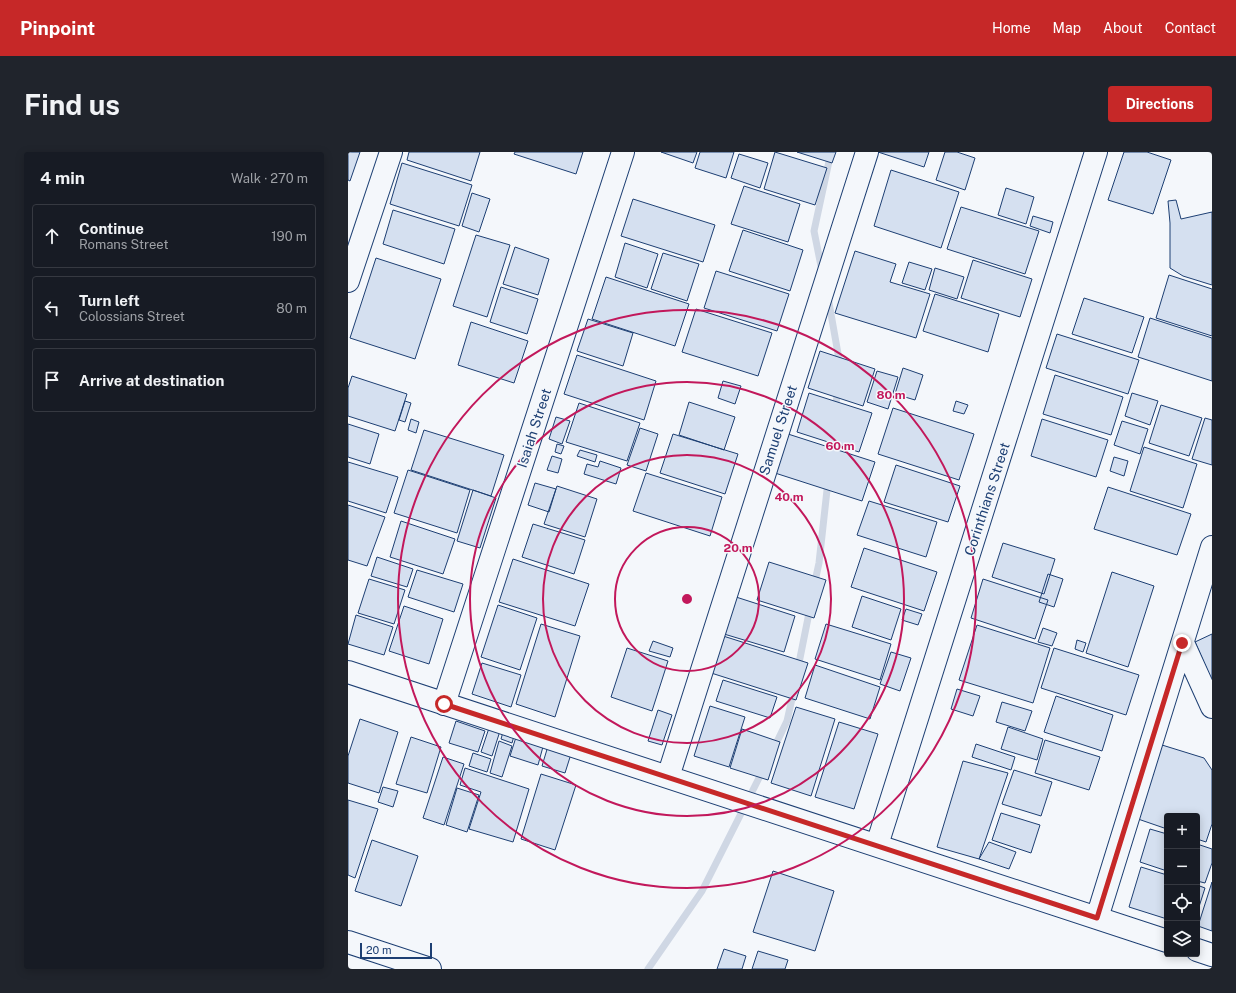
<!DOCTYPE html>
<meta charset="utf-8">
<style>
body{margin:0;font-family:"Public Sans",sans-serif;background:#20242c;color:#f1f3f6}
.controls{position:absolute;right:12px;bottom:12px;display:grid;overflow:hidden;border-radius:4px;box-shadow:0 2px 10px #0003}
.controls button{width:36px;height:36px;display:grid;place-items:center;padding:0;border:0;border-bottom:1px solid #363941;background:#171b24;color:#f1f3f6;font:20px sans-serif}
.scale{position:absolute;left:12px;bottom:10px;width:72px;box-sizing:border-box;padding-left:4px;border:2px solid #1d3f73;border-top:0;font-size:11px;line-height:14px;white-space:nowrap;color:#1d3f73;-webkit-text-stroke:3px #f4f7fb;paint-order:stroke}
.stop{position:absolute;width:12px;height:12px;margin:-9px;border:3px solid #c62828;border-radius:50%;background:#fff}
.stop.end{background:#c62828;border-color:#fff;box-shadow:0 1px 4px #0008}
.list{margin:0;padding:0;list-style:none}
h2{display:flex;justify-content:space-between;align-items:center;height:52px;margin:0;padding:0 16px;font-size:17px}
h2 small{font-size:13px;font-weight:400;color:#9ea1a6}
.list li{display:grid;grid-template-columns:26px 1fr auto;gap:12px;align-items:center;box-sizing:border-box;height:64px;margin:0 8px 8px;padding:0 8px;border:1px solid #363941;border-radius:4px}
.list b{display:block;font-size:15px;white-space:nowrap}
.list p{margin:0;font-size:13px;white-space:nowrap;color:#9ea1a6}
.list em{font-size:13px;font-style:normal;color:#9ea1a6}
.icon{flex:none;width:22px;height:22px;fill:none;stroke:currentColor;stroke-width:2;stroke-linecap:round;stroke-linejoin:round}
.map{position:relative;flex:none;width:864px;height:817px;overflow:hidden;border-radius:4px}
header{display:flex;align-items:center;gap:24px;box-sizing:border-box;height:56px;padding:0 20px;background:#c62828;color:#fff}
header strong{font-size:19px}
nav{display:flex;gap:22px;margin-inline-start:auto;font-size:14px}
.intro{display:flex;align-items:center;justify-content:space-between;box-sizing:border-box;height:96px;padding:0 24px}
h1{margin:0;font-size:28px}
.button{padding:10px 18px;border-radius:4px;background:#c62828;color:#fff;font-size:14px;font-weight:700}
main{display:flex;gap:24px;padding:0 24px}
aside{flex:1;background:#171b24;border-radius:4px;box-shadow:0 2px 10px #0003}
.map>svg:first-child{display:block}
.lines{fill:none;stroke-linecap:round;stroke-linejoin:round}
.stream{stroke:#cfd7e4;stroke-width:7}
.building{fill:#d5e0f0;stroke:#1d3f73}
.minor-casing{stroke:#1d3f73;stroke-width:24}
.minor{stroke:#f4f7fb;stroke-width:22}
.route{stroke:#c62828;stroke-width:5}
.ring{fill:none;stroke:#c2185b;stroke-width:2}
.labels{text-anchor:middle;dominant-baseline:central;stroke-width:3;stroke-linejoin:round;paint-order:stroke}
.street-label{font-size:14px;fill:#1d3f73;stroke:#f4f7fb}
.centre{fill:#c2185b;stroke:#f4f7fb;stroke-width:2}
.ring-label{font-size:12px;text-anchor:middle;font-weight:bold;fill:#c2185b;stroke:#f4f7fb;stroke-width:3;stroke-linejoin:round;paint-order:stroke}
</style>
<header>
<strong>Pinpoint</strong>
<nav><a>Home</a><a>Map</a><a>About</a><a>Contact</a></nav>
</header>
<div class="intro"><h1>Find us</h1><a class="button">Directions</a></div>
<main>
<aside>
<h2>4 min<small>Walk · 270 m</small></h2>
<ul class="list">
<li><svg class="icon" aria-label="ahead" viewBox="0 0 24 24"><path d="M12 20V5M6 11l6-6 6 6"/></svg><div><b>Continue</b><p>Romans Street</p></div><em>190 m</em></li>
<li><svg class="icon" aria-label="left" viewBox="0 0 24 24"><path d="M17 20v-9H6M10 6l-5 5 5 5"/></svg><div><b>Turn left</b><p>Colossians Street</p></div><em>80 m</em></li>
<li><svg class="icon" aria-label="arrive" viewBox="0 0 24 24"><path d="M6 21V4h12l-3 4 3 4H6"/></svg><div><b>Arrive at destination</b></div></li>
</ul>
</aside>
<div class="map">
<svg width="864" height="817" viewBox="0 0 864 817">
<rect width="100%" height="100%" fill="#f4f7fb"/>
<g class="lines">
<!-- stream -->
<path class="stream" d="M 474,119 L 466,79 L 483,0
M 480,145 L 492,213
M 487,259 L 490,236
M 466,434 L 471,411 L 480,329
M 450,516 L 462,456
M 425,598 L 439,569 L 446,538
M 300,817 L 354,739 L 415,618"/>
</g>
<!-- building -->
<path class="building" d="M 0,0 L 12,0 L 2,29 L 0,28 Z
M 61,0 L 132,0 L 123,29 L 59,8 Z
M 167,0 L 235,0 L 228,22 L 166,2 Z
M 313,0 L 349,0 L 345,11 Z
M 352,0 L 386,0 L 378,26 L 347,16 Z
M 427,0 L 479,16 L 467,53 L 416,37 Z
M 449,0 L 488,0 L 484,11 Z
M 530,0 L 581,0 L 576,15 Z
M 597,0 L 609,0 L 627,6 L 617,38 L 588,28 Z
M 776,0 L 799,0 L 823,8 L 805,62 L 760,48 Z
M 391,2 L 420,11 L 412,36 L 383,26 Z
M 54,11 L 124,33 L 111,74 L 42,52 Z
M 543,18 L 611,40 L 593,96 L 526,74 Z
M 396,34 L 452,52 L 440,90 L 383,72 Z
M 658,36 L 686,45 L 678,72 L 650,63 Z
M 124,41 L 142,47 L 131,80 L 114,74 Z
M 285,47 L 367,73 L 355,110 L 273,84 Z
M 828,48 L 833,67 L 864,60 L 864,133 L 835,124 L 822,116 L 822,71 L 820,49 Z
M 613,55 L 691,79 L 677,122 L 599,97 Z
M 45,58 L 107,77 L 96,112 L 35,92 Z
M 685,64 L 705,70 L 702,81 L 682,74 Z
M 395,78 L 455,98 L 442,139 L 381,119 Z
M 128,83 L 162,93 L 139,165 L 105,154 Z
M 277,91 L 310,102 L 299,136 L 267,125 Z
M 167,95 L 201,107 L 190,143 L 155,132 Z
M 507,99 L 548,112 L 542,130 L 582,142 L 568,186 L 487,161 Z
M 315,101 L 351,112 L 339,149 L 303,137 Z
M 28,106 L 93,127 L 67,207 L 2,186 Z
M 625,108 L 684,127 L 672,165 L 613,146 Z
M 561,110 L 584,117 L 577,138 L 554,131 Z
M 587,116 L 616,125 L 609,147 L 581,138 Z
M 368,119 L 441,142 L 429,179 L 356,156 Z
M 821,123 L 864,137 L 864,184 L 808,166 Z
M 258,125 L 341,152 L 327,194 L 244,167 Z
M 153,135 L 190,147 L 179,182 L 142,170 Z
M 587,142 L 651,162 L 640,200 L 575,179 Z
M 736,146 L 796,165 L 784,201 L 724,182 Z
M 348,157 L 424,181 L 410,224 L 334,200 Z
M 802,166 L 864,186 L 864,229 L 790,205 Z
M 240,167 L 285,181 L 275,214 L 229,199 Z
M 123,170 L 180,189 L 166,231 L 110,213 Z
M 709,182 L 791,208 L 780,242 L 698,216 Z
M 472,199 L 527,217 L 515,254 L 460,236 Z
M 229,203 L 308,229 L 296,268 L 216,242 Z
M 555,216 L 575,223 L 567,248 L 547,242 Z
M 529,219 L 550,225 L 540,257 L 519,250 Z
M 707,223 L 775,245 L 763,283 L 695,262 Z
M 4,224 L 59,242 L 47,279 L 0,264 L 0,236 Z
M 375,229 L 393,234 L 387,252 L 370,246 Z
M 461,241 L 524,261 L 511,300 L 449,280 Z
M 784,241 L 810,249 L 802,273 L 777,264 Z
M 57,249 L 63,251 L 57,270 L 51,268 Z
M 608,249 L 620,253 L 616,262 L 605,259 Z
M 341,250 L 387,265 L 376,298 L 331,283 Z
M 231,251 L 292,271 L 279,309 L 218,290 Z
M 813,253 L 854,266 L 841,304 L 801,291 Z
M 545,256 L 626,282 L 611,328 L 530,302 Z
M 208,265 L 222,269 L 214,292 L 201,287 Z
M 857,266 L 864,268 L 864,313 L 844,307 Z
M 63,267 L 71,270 L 68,281 L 60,278 Z
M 694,267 L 760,288 L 748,325 L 683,304 Z
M 774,269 L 800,277 L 792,302 L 766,293 Z
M 0,272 L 31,282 L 22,312 L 0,305 Z
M 292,276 L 310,282 L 298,319 L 279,313 Z
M 76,278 L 156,303 L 143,344 L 63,318 Z
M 325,282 L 390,302 L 377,342 L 312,321 Z
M 440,282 L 527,310 L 514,349 L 427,321 Z
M 209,292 L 216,294 L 213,302 L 207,300 Z
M 796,295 L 849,312 L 835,356 L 782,339 Z
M 232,298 L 249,303 L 247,310 L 229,304 Z
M 204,304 L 214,307 L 210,321 L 199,318 Z
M 766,305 L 780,309 L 776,324 L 762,319 Z
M 252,309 L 273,316 L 268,332 L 236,322 L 239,312 L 250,315 Z
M 0,310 L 50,325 L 38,361 L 0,349 Z
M 548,313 L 612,334 L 600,370 L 536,350 Z
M 60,318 L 122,338 L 109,381 L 46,361 Z
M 298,321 L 374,345 L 362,384 L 285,359 Z
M 187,331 L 208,337 L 201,360 L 180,353 Z
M 209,334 L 249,347 L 237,385 L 196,372 Z
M 760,335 L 843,362 L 829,403 L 746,377 Z
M 125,338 L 148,346 L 132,396 L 109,389 Z
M 521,349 L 589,370 L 578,405 L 509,383 Z
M 0,353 L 37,365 L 19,414 L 0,408 Z
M 53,369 L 107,387 L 95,422 L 42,405 Z
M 185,372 L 237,388 L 226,422 L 174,405 Z
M 655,391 L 707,407 L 696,442 L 644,425 Z
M 516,396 L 589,420 L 576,459 L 503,435 Z
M 29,405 L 65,417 L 59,435 L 23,424 Z
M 165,407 L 241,432 L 227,474 L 151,450 Z
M 421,410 L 478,428 L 466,466 L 409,448 Z
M 69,418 L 115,432 L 106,460 L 60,445 Z
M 764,420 L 806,434 L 780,515 L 738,501 Z
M 700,422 L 715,427 L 706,455 L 691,450 Z
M 21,427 L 57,438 L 46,472 L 10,461 Z
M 635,427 L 700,448 L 687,487 L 623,466 Z
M 514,444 L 553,457 L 543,488 L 504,475 Z
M 388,445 L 447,464 L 436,500 L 376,482 Z
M 150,453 L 189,466 L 172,518 L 133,505 Z
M 56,454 L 95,467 L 81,512 L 41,499 Z
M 558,457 L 574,462 L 570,473 L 554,468 Z
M 8,463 L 45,475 L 36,503 L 0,492 Z
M 193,472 L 232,484 L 207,565 L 168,552 Z
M 478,472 L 543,492 L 532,528 L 467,507 Z
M 629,473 L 702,496 L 685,551 L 611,528 Z
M 695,476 L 709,481 L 704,494 L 690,490 Z
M 864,482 L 864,529 L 847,490 Z
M 372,483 L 460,511 L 448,548 L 360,520 Z
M 729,488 L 738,491 L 735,500 L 727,497 Z
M 305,489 L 325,496 L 322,505 L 301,499 Z
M 279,496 L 320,509 L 304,559 L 263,545 Z
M 706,496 L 791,523 L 778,563 L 693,536 Z
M 543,500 L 563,506 L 552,539 L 532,532 Z
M 134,511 L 173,523 L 163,555 L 124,542 Z
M 467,513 L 532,535 L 522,567 L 457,546 Z
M 375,528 L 429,545 L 422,566 L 368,549 Z
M 609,537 L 632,544 L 625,564 L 603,557 Z
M 708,544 L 765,563 L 754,599 L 696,580 Z
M 654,550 L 684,559 L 677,579 L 648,570 Z
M 362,554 L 397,565 L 381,615 L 346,604 Z
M 448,555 L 487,567 L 463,644 L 423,631 Z
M 310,558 L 324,563 L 314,593 L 300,589 Z
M 12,567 L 50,580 L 31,641 L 0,631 L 0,604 Z
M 108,569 L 137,579 L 130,600 L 101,591 Z
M 491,570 L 530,582 L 506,657 L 467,645 Z
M 660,575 L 695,587 L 689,608 L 653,597 Z
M 141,576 L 152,579 L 144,604 L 133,600 Z
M 394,577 L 432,590 L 420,628 L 382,616 Z
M 155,580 L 166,584 L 164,591 L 153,587 Z
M 169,582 L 196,591 L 190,613 L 162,604 Z
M 63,585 L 93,595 L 79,641 L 48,632 Z
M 697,588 L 752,605 L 741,638 L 687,621 Z
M 151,589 L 164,594 L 154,625 L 142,621 Z
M 628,592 L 667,605 L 663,618 L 624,605 Z
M 814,593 L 856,606 L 864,618 L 864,672 L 858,690 L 849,687 L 849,664 L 819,664 L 819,677 L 790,667 Z
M 200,594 L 223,602 L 217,621 L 194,614 Z
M 125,601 L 143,607 L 139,620 L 121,614 Z
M 95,605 L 116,612 L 96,673 L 75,666 Z
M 615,609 L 660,621 L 631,707 L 589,695 Z
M 117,616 L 181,637 L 165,690 L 121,677 L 133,640 L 112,633 Z
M 666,618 L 704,630 L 693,664 L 654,652 Z
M 193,622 L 228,633 L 207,698 L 173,687 Z
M 35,635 L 50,639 L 45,655 L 30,650 Z
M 109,636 L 131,643 L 119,680 L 98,673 Z
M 0,648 L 30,657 L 7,726 L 0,723 Z
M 653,661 L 692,673 L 683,701 L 644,688 Z
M 802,677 L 819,682 L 819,719 L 792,710 Z
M 24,688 L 70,704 L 53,754 L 7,739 Z
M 641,690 L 668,700 L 661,717 L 631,707 Z
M 849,692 L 864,697 L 864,711 L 857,731 L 849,729 Z
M 793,715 L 819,723 L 819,767 L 781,755 Z
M 425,719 L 486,739 L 467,799 L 405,780 Z
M 864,730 L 864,779 L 850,774 Z
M 849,733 L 857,736 L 849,761 Z
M 376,797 L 398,804 L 394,817 L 369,817 Z
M 410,799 L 440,808 L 437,817 L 404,817 Z"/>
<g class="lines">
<defs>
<path id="minor" d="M 0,129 L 43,0
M 835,491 L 864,555
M 0,520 L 819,789
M 96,552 L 275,0
M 320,625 L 519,0
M 529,693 L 748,0
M 749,766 L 864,395
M 0,790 L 82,817
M 849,798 L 864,803"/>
</defs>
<!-- minor casing -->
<use href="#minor" class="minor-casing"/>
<!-- minor -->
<use href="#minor" class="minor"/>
</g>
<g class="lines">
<!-- route -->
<path class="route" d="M 96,552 L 749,766 L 834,491"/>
</g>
<!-- distance rings -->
<g class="ring">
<circle cx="339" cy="447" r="72"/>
<circle cx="339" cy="447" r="144"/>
<circle cx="339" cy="447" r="217"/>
<circle cx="339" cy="447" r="289"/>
</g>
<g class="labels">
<!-- street labels -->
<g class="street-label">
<text transform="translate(186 276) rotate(-72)">Isaiah Street</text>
<text transform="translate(430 278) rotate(-72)">Samuel Street</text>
<text transform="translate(639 347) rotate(-72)">Corinthians Street</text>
</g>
</g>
<circle cx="339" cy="447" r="6" class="centre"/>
<g class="ring-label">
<text x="543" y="247">80 m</text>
<text x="492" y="298">60 m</text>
<text x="441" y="349">40 m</text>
<text x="390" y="400">20 m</text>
</g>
</svg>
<div class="controls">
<button>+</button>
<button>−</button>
<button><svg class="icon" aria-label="locate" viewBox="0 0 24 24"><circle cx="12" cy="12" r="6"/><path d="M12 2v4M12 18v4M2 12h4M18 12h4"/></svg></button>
<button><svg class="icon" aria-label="layers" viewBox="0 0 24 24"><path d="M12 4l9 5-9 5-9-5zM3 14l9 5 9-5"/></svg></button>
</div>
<div class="scale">20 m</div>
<div class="stop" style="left:96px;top:552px"></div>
<div class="stop end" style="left:834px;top:491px"></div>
</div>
</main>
